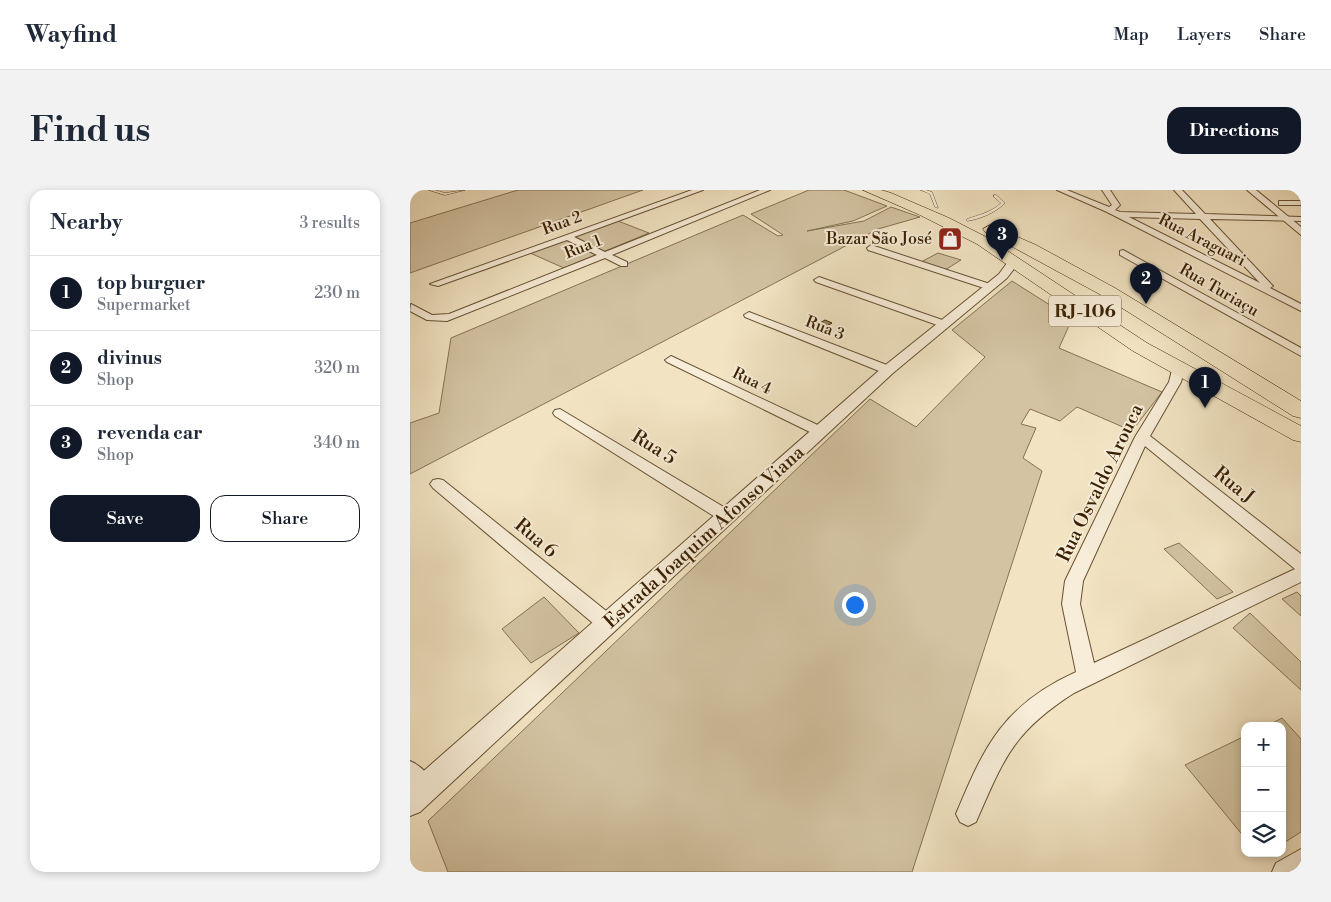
<!DOCTYPE html>
<meta charset="utf-8">
<style>
body{margin:0;font-family:"Libre Bodoni",serif;background:#f2f2f3;color:#1f2937}
.controls{position:absolute;right:15px;bottom:15px;display:grid;overflow:hidden;border-radius:10px;box-shadow:0 2px 8px #0003}
.controls button{width:45px;height:45px;display:grid;place-items:center;padding:0;border:0;border-bottom:1px solid #e0e1e3;background:#fff;color:#1f2937;font:25px sans-serif}
.you{position:absolute;left:444px;top:414px;width:18px;height:18px;margin:-12px;border:4px solid #fff;border-radius:50%;background:#1a73e8;box-shadow:0 0 0 8px #1a73e833}
.badge{display:grid;place-items:center;width:32px;height:32px;border-radius:50%;background:#111827;color:#fff;font-size:16px;font-weight:700}
.pin{position:absolute;translate:-50% -41px;filter:drop-shadow(0 1px 2px #0008)}
.pin::after{content:'';position:absolute;top:26px;width:18px;height:15px;background:inherit;clip-path:polygon(0 0,100% 0,50% 100%)}
.list{margin:0;padding:0;list-style:none}
h2{display:flex;justify-content:space-between;align-items:center;height:65px;margin:0;padding:0 20px;font-size:21px}
h2 small{font-size:16px;font-weight:400;color:#747a83}
.list li{display:grid;grid-template-columns:32px 1fr auto;gap:15px;align-items:center;box-sizing:border-box;height:75px;padding:0 20px;border-top:1px solid #e0e1e3}
.list b{display:block;font-size:19px;white-space:nowrap}
.list p{margin:0;font-size:16px;white-space:nowrap;color:#747a83}
.list em{font-size:16px;font-style:normal;color:#747a83}
.actions{display:flex;gap:10px;padding:15px 20px}
.actions a{flex:1;padding:11px 0;border:1px solid #111827;border-radius:15px;text-align:center;font-size:18px;color:#111827}
.actions .main{background:#111827;color:#fff}
.icon{flex:none;width:28px;height:28px;fill:none;stroke:currentColor;stroke-width:2;stroke-linecap:round;stroke-linejoin:round}
.map{position:relative;flex:none;width:891px;height:682px;overflow:hidden;border-radius:15px}
header{display:flex;align-items:center;gap:30px;box-sizing:border-box;height:70px;padding:0 25px;background:#fff;border-bottom:1px solid #e0e1e3}
header strong{font-size:24px}
nav{display:flex;gap:28px;margin-inline-start:auto;font-size:18px}
.intro{display:flex;align-items:center;justify-content:space-between;box-sizing:border-box;height:120px;padding:0 30px}
h1{margin:0;font-size:35px}
.button{padding:12px 22px;border-radius:15px;background:#111827;color:#fff;font-size:18px;font-weight:700}
main{display:flex;gap:30px;padding:0 30px}
aside{flex:1;background:#fff;border-radius:15px;box-shadow:0 2px 8px #0003}
.map>svg:first-child{display:block}
.green{fill:#d3c3a2;stroke:#867252}
.building{fill:#9a8667;stroke:#3a2003}
.lines{fill:none;stroke-linecap:round;stroke-linejoin:round}
.service-casing{stroke:#685133;stroke-width:1}
.minor-casing{stroke:#685133;stroke-width:2}
.tertiary-casing{stroke:#685133;stroke-width:2}
.trunk-casing{stroke:#3a2003;stroke-width:1}
.service{fill:#f7edd8;fill-rule:evenodd}
.minor{fill:#f7edd8;fill-rule:evenodd}
.tertiary{fill:#f7edd8;fill-rule:evenodd}
.trunk{fill:#f2e4c3;fill-rule:evenodd}
.labels{text-anchor:middle;dominant-baseline:central;stroke-width:4;stroke-linejoin:round;paint-order:stroke}
.far-street-label{font-size:16px;fill:#3a2003;stroke:#f7edd8}
.far-poi-label{font-size:16px;fill:#3a2003;stroke:#f7edd8;text-anchor:end}
.shield{fill:#f7edd8;stroke:#735e43;stroke-width:1}
.shield-label{font-size:18px;font-weight:bold;fill:#3a2003}
.street-label{font-size:19px;fill:#3a2003;stroke:#f7edd8}
</style>
<header>
<strong>Wayfind</strong>
<nav><a>Map</a><a>Layers</a><a>Share</a></nav>
</header>
<div class="intro"><h1>Find us</h1><a class="button">Directions</a></div>
<main>
<aside>
<h2>Nearby<small>3 results</small></h2>
<ul class="list">
<li><span class="badge">1</span><div><b>top burguer</b><p>Supermarket</p></div><em>230 m</em></li>
<li><span class="badge">2</span><div><b>divinus</b><p>Shop</p></div><em>320 m</em></li>
<li><span class="badge">3</span><div><b>revenda car</b><p>Shop</p></div><em>340 m</em></li>
</ul>
<div class="actions"><a class="main">Save</a><a>Share</a></div>
</aside>
<div class="map">
<svg width="891" height="682" viewBox="0 0 891 682">
<rect width="100%" height="100%" fill="#f2e4c3"/>
<filter id="stains"><feTurbulence type="fractalNoise" baseFrequency=".004" numOctaves="4"/><feColorMatrix values="0 0 0 0 .2 0 0 0 0 .09 0 0 0 0 .02 0 0 0 .5 -.17"/></filter>
<radialGradient id="worn" r=".72"><stop offset=".6" stop-color="#630" stop-opacity="0"/><stop offset="1" stop-color="#630" stop-opacity=".3"/></radialGradient>
<!-- green -->
<path class="green" d="M 108,0 L 233,0 L 0,83 L 0,33 Z
M 399,0 L 434,0 L 477,16 L 443,31 L 397,41 L 454,31 L 481,17 L 510,27 L 468,39 L 0,284 L 0,233 L 29,223 L 41,148 L 333,25 L 368,46 L 373,45 L 341,24 Z
M 208,31 L 239,43 L 154,78 L 120,63 Z
M 528,63 L 551,70 L 535,80 L 511,72 Z
M 602,91 L 662,129 L 649,158 L 752,202 L 722,241 L 667,217 L 650,231 L 620,219 L 611,234 L 626,238 L 613,268 L 632,281 L 502,682 L 38,682 L 18,631 L 460,209 L 506,237 L 575,167 L 542,140 Z
M 769,353 L 823,402 L 807,409 L 754,359 Z
M 887,402 L 891,406 L 891,426 L 872,409 Z
M 134,407 L 169,443 L 121,473 L 92,439 Z
M 840,423 L 891,472 L 891,500 L 823,438 Z
M 872,528 L 891,549 L 891,642 L 872,654 L 872,536 L 857,536 Z
M 835,546 L 835,648 L 775,575 Z"/>
<!-- building -->
<path class="building" d="M 415,130 L 422,133 L 408,141 L 401,138 Z"/>
<g class="lines">
<defs>
<path id="service" d="M 19,0 L 25,0 L 35,3 L 55,0 L 35,5 Z
M 511,0 L 516,0 L 522,2 L 528,18 L 525,17 L 520,4 Z
M 584,5 L 586,5 L 595,13 C 585,23 570,29 557,31 L 557,29 C 569,25 582,22 591,13 L 584,7 Z"/>
<path id="minor" d="M 282,0 L 293,0 L 164,47 L 195,62 L 350,0 L 360,0 L 202,65 L 217,72 L 217,76 L 211,76 L 195,68 L 37,131 L 17,130 L 0,121 L 1,114 L 22,125 L 39,124 L 187,65 L 157,50 L 28,96 L 20,94 Z
M 647,0 L 657,0 L 699,17 L 702,15 L 692,0 L 700,0 L 710,15 L 705,20 L 710,22 L 786,24 L 764,0 L 772,0 L 795,24 L 891,27 L 891,31 L 800,29 L 861,94 L 863,96 L 860,98 L 891,114 L 891,121 L 697,22 ZM 719,27 L 790,29 L 850,93 Z
M 872,11 L 891,11 L 891,15 L 869,15 L 869,11 Z
M 461,55 L 583,95 L 585,97 L 577,99 L 458,60 L 457,58 Z
M 713,60 L 891,158 L 891,166 L 710,65 L 710,61 Z
M 409,87 L 538,132 L 539,134 L 534,137 L 530,136 L 406,92 L 404,90 Z
M 339,122 L 482,177 L 484,180 L 478,184 L 474,183 L 335,127 L 334,125 Z
M 261,166 L 414,238 L 416,241 L 414,244 L 404,244 L 257,172 L 255,170 Z
M 768,176 L 774,180 L 771,192 L 740,246 L 891,364 L 891,392 L 664,503 C 603,542 594,568 566,632 L 558,636 L 550,632 L 546,624 C 575,554 594,515 666,482 L 652,414 L 655,391 L 725,247 L 759,192 L 762,180 ZM 735,256 L 885,379 L 684,473 L 670,414 L 673,391 Z
M 150,219 L 322,322 L 324,326 L 322,330 L 310,330 L 145,226 L 143,223 L 145,220 Z
M 28,289 L 33,290 L 205,428 L 207,434 L 205,440 L 198,442 L 191,440 L 23,298 L 20,294 L 23,290 Z
M 0,571 C 12,576 21,587 27,599 L 23,607 L 15,611 L 7,607 L 0,599 Z
M 891,659 L 891,682 L 862,682 L 866,673 Z"/>
<path id="tertiary" d="M 837,0 L 846,0 L 891,37 L 891,45 Z
M 604,68 L 610,71 L 597,88 L 483,183 L 10,622 L 0,626 L 0,593 L 473,177 L 589,84 L 600,69 Z"/>
<path id="trunk" d="M 453,0 L 471,0 L 481,3 L 539,28 L 578,48 L 737,153 L 891,236 L 891,252 L 883,250 L 723,161 L 567,54 L 510,25 Z
M 580,35 L 626,55 L 705,98 L 891,211 L 891,228 L 883,226 L 693,106 L 575,42 L 573,39 Z"/>
</defs>
<!-- service casing -->
<use href="#service" class="service-casing"/>
<!-- minor casing -->
<use href="#minor" class="minor-casing"/>
<!-- tertiary casing -->
<use href="#tertiary" class="tertiary-casing"/>
<!-- trunk casing -->
<use href="#trunk" class="trunk-casing"/>
<!-- service -->
<use href="#service" class="service"/>
<!-- minor -->
<use href="#minor" class="minor"/>
<!-- tertiary -->
<use href="#tertiary" class="tertiary"/>
<!-- trunk -->
<use href="#trunk" class="trunk"/>
</g>
<!-- icons -->
<defs>
<symbol id="shop-square" viewBox="-11 -11 22 22"><rect x="-9" y="-9" width="18" height="18" rx="4" fill="#8f2418" stroke="#f7edd8"/><path d="M-5-2.5h2.3a2.7 3.5 0 0 1 5.4 0H5L5.5 6h-11ZM-1.5-2.5h3a1.5 2.3 0 0 0-3 0Z" fill="#fff"/></symbol>
</defs>
<g fill-rule="evenodd">
<use href="#shop-square" x="526" y="35" width="28" height="28"/>
</g>
<g class="labels">
<!-- far-street labels -->
<g class="far-street-label">
<text transform="translate(152 33) rotate(-20)">Rua 2</text>
<text transform="translate(792 50) rotate(27)">Rua Araguari</text>
<text transform="translate(173 57) rotate(-22)">Rua 1</text>
<text transform="translate(809 100) rotate(30)">Rua Turiaçu</text>
<text transform="translate(415 138) rotate(21)">Rua 3</text>
<text transform="translate(342 191) rotate(26)">Rua 4</text>
</g>
<!-- far-poi labels -->
<g class="far-poi-label">
<text x="522" y="49">Bazar São José</text>
</g>
<!-- shield labels -->
<rect class="shield" x="639" y="105.5" width="72" height="31" rx="4"/>
<g class="shield-label">
<text x="675" y="121">RJ-106</text>
</g>
<!-- street labels -->
<g class="street-label">
<text transform="translate(244 257) rotate(32)">Rua 5</text>
<text transform="translate(690 293) rotate(-64)">Rua Osvaldo Arouca</text>
<text transform="translate(824 295) rotate(39)">Rua J</text>
<text transform="translate(294 347) rotate(-42)">Estrada Joaquim Afonso Viana</text>
<text transform="translate(126 348) rotate(40)">Rua 6</text>
</g>
</g>
<rect width="100%" height="100%" filter="url(#stains)"/>
<rect width="100%" height="100%" fill="url(#worn)"/>
</svg>
<div class="controls">
<button>+</button>
<button>−</button>
<button><svg class="icon" aria-label="layers" viewBox="0 0 24 24"><path d="M12 4l9 5-9 5-9-5zM3 14l9 5 9-5"/></svg></button>
</div>
<div class="you"></div>
<div class="pin badge" style="left:795px;top:218px">1</div>
<div class="pin badge" style="left:736px;top:114px">2</div>
<div class="pin badge" style="left:592px;top:70px">3</div>
</div>
</main>
